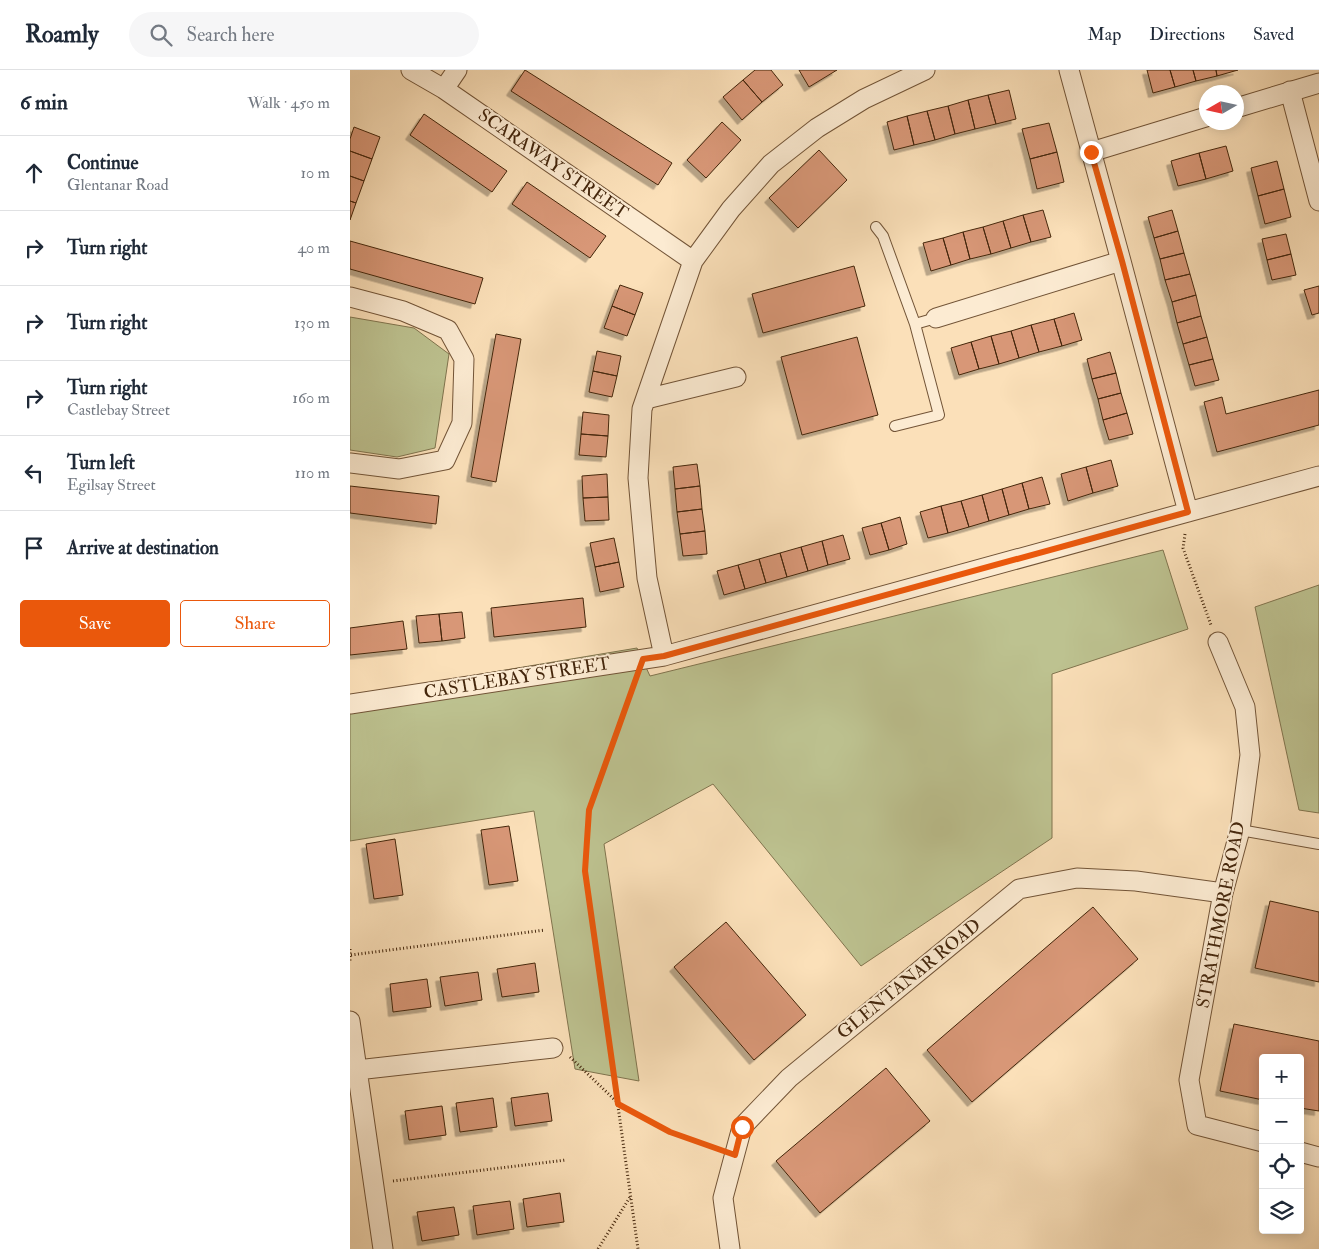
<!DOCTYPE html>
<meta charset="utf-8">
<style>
body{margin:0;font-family:"IM FELL Double Pica",serif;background:#f6f6f7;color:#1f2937}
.controls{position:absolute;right:15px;bottom:15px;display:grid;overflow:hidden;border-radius:5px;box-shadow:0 2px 12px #0003}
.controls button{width:45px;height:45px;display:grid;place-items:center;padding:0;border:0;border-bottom:1px solid #e0e1e3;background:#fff;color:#1f2937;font:25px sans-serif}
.compass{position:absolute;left:849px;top:15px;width:45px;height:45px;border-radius:50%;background:#fff;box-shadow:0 2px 12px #0003;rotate:261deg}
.stop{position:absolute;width:15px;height:15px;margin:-11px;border:4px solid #ea580c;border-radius:50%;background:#fff}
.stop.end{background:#ea580c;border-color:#fff;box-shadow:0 1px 5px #0008}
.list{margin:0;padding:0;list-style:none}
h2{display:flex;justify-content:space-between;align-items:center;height:65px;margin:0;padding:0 20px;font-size:21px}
h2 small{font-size:16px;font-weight:400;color:#747a83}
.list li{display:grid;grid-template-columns:32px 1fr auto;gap:15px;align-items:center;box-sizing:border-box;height:75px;padding:0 20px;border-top:1px solid #e0e1e3}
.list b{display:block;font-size:19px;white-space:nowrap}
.list p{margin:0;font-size:16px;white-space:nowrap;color:#747a83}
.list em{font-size:16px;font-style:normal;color:#747a83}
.actions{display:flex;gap:10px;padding:15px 20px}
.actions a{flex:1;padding:11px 0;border:1px solid #ea580c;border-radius:5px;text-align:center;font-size:18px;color:#ea580c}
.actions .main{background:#ea580c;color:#fff}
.icon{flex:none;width:28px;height:28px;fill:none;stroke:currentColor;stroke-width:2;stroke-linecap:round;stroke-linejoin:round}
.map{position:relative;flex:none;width:969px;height:1179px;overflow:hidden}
header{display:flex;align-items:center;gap:30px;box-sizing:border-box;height:70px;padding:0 25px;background:#fff;border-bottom:1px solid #e0e1e3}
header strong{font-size:24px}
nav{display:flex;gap:28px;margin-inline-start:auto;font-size:18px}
.search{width:350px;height:45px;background:#f6f6f7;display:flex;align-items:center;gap:12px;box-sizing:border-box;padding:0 18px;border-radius:28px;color:#747a83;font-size:19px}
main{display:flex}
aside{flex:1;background:#fff}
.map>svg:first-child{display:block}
.green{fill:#bdc290;stroke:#80744e}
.building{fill:#d89777;stroke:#44260c;filter:url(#shadow)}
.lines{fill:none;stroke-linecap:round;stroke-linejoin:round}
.lane-casing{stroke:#725437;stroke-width:12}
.street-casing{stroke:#725437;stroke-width:21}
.path{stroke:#44260c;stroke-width:3;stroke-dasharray:1 2.5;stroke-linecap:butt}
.lane{stroke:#fcebd2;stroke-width:10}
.street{stroke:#fcebd2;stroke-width:19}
.route{stroke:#ea580c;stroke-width:6}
.labels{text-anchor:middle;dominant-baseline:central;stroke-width:4;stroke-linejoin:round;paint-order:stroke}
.street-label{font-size:18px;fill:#44260c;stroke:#fcebd2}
</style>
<header>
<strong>Roamly</strong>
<div class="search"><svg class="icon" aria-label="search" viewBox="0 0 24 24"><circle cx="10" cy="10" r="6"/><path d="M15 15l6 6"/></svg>Search here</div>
<nav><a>Map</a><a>Directions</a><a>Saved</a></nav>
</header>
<main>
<aside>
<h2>6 min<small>Walk · 450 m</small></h2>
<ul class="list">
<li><svg class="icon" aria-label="ahead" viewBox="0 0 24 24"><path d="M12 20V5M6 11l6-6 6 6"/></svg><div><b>Continue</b><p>Glentanar Road</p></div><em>10 m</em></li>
<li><svg class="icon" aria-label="right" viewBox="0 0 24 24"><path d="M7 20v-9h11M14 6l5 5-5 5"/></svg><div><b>Turn right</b></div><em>40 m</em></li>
<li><svg class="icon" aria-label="right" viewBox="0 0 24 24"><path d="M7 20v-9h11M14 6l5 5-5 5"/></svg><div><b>Turn right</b></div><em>130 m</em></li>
<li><svg class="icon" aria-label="right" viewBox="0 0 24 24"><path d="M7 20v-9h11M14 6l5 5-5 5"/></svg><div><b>Turn right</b><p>Castlebay Street</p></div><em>160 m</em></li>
<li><svg class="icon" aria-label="left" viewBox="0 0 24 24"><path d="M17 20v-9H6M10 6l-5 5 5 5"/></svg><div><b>Turn left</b><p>Egilsay Street</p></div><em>110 m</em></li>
<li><svg class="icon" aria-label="arrive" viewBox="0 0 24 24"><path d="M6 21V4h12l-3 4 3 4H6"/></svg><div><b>Arrive at destination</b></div></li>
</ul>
<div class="actions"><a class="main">Save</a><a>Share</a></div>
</aside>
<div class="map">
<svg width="969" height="1179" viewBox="0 0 969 1179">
<defs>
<filter id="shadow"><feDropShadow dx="-4.5" dy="4.5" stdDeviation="0" flood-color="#0004"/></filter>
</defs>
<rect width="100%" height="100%" fill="#fbe0b9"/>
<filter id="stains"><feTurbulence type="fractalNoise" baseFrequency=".004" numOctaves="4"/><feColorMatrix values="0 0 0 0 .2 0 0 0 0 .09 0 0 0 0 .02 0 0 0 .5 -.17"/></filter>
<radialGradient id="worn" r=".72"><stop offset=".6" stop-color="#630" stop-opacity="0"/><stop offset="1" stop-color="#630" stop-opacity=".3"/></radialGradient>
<!-- green -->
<path class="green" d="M 0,247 L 64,258 L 99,284 L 85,378 L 47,387 L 0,380 Z
M 813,480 L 838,559 L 702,604 L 702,768 L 511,896 L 363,714 L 254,774 L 289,1011 L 225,999 L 184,741 L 0,771 L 0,626 L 287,578 L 300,606 Z
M 969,515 L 969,743 L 949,740 L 905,537 Z"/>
<!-- building -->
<path class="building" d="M 175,0 L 322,93 L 308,115 L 161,21 Z
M 405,0 L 421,0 L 433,15 L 412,32 L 393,10 Z
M 449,0 L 487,0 L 459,17 Z
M 797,0 L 820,0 L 825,17 L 803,23 Z
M 820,0 L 843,0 L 846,11 L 825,17 Z
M 843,0 L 866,0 L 867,6 L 846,11 Z
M 866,0 L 888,0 L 867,6 Z
M 393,10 L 412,32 L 392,50 L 373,27 Z
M 659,20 L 666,49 L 646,54 L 638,25 Z
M 638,25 L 646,54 L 625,59 L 618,30 Z
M 618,30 L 625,59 L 605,64 L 598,36 Z
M 598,36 L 605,64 L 585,70 L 577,41 Z
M 577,41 L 585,70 L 564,75 L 557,46 Z
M 74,44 L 157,101 L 142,122 L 60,65 Z
M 557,46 L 564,75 L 544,80 L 537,52 Z
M 372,52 L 391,70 L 356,108 L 337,90 Z
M 699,53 L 707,82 L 680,89 L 672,59 Z
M 4,57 L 30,67 L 22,89 L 0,81 L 0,69 Z
M 876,76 L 883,101 L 856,109 L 849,83 Z
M 469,80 L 497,110 L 448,158 L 419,128 Z
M 0,81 L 22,89 L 14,111 L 0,106 Z
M 707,82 L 714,112 L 687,119 L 680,89 Z
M 849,83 L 856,109 L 828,116 L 821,91 Z
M 927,91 L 934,119 L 908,126 L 901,98 Z
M 0,106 L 14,111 L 6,133 L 0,131 Z
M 177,112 L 256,166 L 240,188 L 162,134 Z
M 934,119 L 941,147 L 915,154 L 908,126 Z
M 0,131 L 6,133 L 0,150 Z
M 693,140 L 701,167 L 681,172 L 673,145 Z
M 822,140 L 828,161 L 804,168 L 798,147 Z
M 673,145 L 681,172 L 661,178 L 653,151 Z
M 653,151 L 661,178 L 641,184 L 633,157 Z
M 633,157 L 641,184 L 620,189 L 613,162 Z
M 828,161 L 834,183 L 810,189 L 804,168 Z
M 613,162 L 620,189 L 601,195 L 593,168 Z
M 936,164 L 941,184 L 917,190 L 912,169 Z
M 593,168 L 601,195 L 581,201 L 573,173 Z
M 0,171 L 133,208 L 125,234 L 0,199 Z
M 834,183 L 840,204 L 815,210 L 810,189 Z
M 941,184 L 946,205 L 922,210 L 917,190 Z
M 504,196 L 515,236 L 413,263 L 402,224 Z
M 840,204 L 846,225 L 822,232 L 815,210 Z
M 270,215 L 293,223 L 285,245 L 262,236 Z
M 969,216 L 969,243 L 962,245 L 954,220 Z
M 846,225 L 851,246 L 827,253 L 822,232 Z
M 262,236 L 285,245 L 277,266 L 254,258 Z
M 724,243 L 732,270 L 712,276 L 704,249 Z
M 851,246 L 857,267 L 833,274 L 827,253 Z
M 704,249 L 712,276 L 689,282 L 681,255 Z
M 681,255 L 689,282 L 669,288 L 661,261 Z
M 661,261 L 669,288 L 649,294 L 641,266 Z
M 146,264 L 171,269 L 146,412 L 121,407 Z
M 641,266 L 649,294 L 629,299 L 621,272 Z
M 507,267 L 528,345 L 452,365 L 431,287 Z
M 857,267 L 863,289 L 839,295 L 833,274 Z
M 621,272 L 629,299 L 609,305 L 601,278 Z
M 247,281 L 271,286 L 267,306 L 243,301 Z
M 760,282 L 766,303 L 742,309 L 737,289 Z
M 863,289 L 869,310 L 845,316 L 839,295 Z
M 243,301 L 267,306 L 262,327 L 239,322 Z
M 766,303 L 771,323 L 748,329 L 742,309 Z
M 969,320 L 969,355 L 867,382 L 854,332 L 872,327 L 876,344 Z
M 771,323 L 777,343 L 753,350 L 748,329 Z
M 233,342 L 259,345 L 258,366 L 231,364 Z
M 777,343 L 783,364 L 759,370 L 753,350 Z
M 231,364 L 258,366 L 256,387 L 229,385 Z
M 761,390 L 768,416 L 743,423 L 736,397 Z
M 347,394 L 350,416 L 325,419 L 323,397 Z
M 736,397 L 743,423 L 718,431 L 711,404 Z
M 257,404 L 258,427 L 233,428 L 232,406 Z
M 692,407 L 700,434 L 679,439 L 672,413 Z
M 672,413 L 679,439 L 659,445 L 652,419 Z
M 0,416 L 89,426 L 86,454 L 0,443 Z
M 350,416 L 352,439 L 327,442 L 325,419 Z
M 652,419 L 659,445 L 639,451 L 632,425 Z
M 632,425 L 639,451 L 619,457 L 611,431 Z
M 258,427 L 259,450 L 235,451 L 233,428 Z
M 611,431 L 619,457 L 598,463 L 591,436 Z
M 591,436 L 598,463 L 578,468 L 570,442 Z
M 352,439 L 355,461 L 330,464 L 327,442 Z
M 550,447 L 557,474 L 539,480 L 531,453 Z
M 531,453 L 539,480 L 520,485 L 512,458 Z
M 355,461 L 357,484 L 333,486 L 330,464 Z
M 493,465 L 500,489 L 478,495 L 472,471 Z
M 264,468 L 269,492 L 245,497 L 240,473 Z
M 472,471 L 478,495 L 458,501 L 451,477 Z
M 451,477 L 458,501 L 437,507 L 430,483 Z
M 430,483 L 437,507 L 416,513 L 409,489 Z
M 409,489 L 416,513 L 395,519 L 388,495 Z
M 269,492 L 274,517 L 250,522 L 245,497 Z
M 388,495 L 395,519 L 374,525 L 367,501 Z
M 233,528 L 236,557 L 144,567 L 141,538 Z
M 112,542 L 115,568 L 92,571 L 89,544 Z
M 89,544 L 92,571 L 69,573 L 66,546 Z
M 53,551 L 57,579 L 0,585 L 0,558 Z
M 159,756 L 168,811 L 139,815 L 131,760 Z
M 45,769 L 53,825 L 24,829 L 16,774 Z
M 920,831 L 969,842 L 969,912 L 905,898 Z
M 743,837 L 788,889 L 622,1032 L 577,980 Z
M 376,852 L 456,945 L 404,990 L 324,897 Z
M 185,893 L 189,922 L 152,927 L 147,899 Z
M 128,902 L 132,930 L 95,936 L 90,907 Z
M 77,909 L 81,937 L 43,942 L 40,914 Z
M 884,954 L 969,971 L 969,1041 L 950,1038 L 950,988 L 913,988 L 913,1030 L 870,1021 Z
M 536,998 L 580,1051 L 470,1143 L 426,1091 Z
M 198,1023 L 202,1051 L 165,1056 L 161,1028 Z
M 143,1028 L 147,1057 L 110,1062 L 106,1033 Z
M 92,1036 L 96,1065 L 59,1070 L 55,1041 Z
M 210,1123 L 214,1152 L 177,1157 L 173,1129 Z
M 160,1131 L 164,1159 L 127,1165 L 123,1136 Z
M 104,1137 L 109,1165 L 72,1171 L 67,1142 Z"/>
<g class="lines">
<defs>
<path id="lane" d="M 526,157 L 533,166 L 565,254
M 545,356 L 589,345 L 565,254 L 586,248
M 890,760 L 969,774"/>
<path id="street" d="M 61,0 L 94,19 L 343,191
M 719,0 L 771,191 L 838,442
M 94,19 L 107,0
M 940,21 L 969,131
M 886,38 L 969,13
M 741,82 L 856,47
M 0,227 L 53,241 L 98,260 L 114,289 L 112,353 L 95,390 L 49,399 L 0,393
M 586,248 L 771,191
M 296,329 L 386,307
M 868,572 L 895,637 L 900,685 L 890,760 L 873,823 L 839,1010 L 847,1055 L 913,1072
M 314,586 L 297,508 L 288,408 L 292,339 L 343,191 L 381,139 L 421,94 L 467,58 L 514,29 L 575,0
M 0,634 L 314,586 L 969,406
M 0,951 L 33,1179
M 7,1000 L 203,978
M 950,1082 L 969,1087
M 380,1179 L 373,1128 L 392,1057 L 439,1008 L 669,819 L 727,808 L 786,811 L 873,823"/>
</defs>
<!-- lane casing -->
<use href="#lane" class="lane-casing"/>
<!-- street casing -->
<use href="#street" class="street-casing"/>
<!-- path -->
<path class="path" d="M 835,464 L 833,478 L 861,555
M 285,612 L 239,740 L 235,801 L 288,1179
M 0,879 L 0,891
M 1,885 L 195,860
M 220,987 L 268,1033 L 320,1062 L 365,1078
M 43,1111 L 216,1090
M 248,1179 L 280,1127"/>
<!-- lane -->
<use href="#lane" class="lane"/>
<!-- street -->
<use href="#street" class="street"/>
</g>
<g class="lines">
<!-- route -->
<path class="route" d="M 392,1057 L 385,1085 L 320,1062 L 268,1034 L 235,801 L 239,740 L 293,589 L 314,586 L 838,442 L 772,191 L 741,82"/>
</g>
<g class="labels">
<!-- street labels -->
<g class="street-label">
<text transform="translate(203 94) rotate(35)">SCARAWAY STREET</text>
<text transform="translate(167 608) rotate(-9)">CASTLEBAY STREET</text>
<text transform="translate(871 845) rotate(-79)">STRATHMORE ROAD</text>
<text transform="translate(559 909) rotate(-39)">GLENTANAR ROAD</text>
</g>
</g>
<rect width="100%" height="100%" filter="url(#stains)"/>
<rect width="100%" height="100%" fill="url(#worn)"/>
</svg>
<div class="controls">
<button>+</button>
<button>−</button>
<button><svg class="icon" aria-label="locate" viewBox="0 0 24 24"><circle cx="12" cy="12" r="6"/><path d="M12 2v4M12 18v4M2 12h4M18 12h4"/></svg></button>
<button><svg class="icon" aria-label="layers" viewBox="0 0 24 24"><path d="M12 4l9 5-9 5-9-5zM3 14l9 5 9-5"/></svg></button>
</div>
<svg class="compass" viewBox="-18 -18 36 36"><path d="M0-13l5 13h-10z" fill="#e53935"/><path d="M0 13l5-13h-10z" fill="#747a83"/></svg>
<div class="stop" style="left:392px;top:1057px"></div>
<div class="stop end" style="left:741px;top:82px"></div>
</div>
</main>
